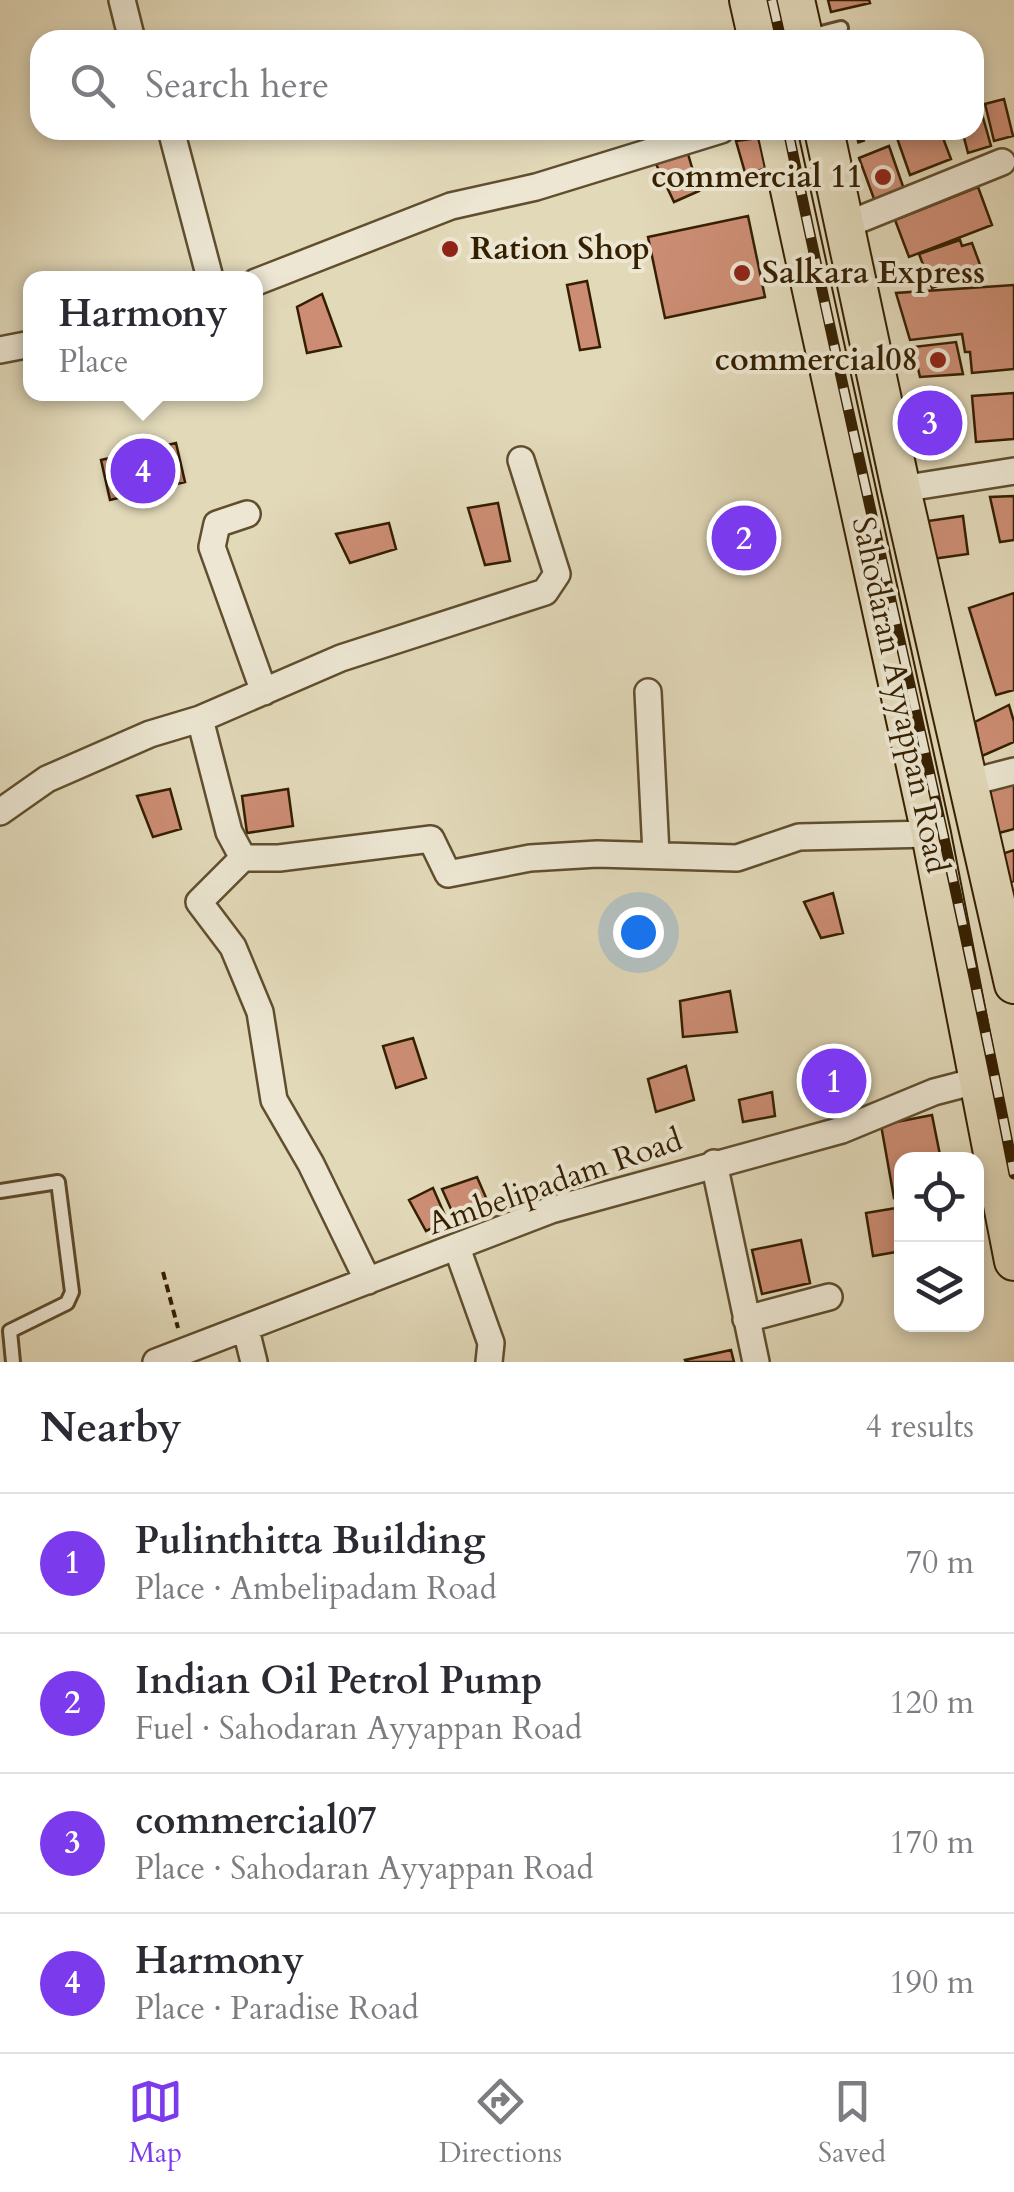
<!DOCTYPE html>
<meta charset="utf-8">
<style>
body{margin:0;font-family:Cardo,serif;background:#f2f2f3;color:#2b2b33}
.controls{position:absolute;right:30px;bottom:30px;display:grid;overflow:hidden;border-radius:20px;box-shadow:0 5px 15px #0003}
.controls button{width:90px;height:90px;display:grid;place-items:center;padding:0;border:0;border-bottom:2px solid #e1e1e2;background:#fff;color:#2b2b33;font:50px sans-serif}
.you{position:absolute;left:638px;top:932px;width:35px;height:35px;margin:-25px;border:8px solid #fff;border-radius:50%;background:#1a73e8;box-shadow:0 0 0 15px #1a73e833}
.badge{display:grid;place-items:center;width:65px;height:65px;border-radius:50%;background:#7c3aed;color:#fff;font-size:32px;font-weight:700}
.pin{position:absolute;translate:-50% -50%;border:5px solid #fff;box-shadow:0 2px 10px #0006}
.popup{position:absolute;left:23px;top:271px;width:240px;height:130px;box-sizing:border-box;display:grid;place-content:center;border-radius:20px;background:#fff;filter:drop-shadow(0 2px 8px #0005);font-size:32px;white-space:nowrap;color:#7c7c81}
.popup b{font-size:38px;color:#2b2b33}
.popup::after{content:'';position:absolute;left:50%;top:100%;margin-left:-20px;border:20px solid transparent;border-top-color:#fff}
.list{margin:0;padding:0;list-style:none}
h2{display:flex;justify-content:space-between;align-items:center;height:130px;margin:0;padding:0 40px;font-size:42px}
h2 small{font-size:32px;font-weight:400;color:#7c7c81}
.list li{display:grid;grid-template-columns:65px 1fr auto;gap:30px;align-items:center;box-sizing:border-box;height:140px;padding:0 40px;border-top:2px solid #e1e1e2}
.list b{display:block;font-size:38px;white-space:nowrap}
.list p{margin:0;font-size:32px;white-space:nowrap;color:#7c7c81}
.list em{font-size:32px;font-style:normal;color:#7c7c81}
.icon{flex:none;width:55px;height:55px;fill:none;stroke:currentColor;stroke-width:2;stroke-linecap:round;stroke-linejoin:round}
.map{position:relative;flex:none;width:1014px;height:1362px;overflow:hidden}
.search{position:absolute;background:#fff;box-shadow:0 5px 15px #0003;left:30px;right:30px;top:30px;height:110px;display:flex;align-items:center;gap:25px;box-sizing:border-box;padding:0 35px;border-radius:30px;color:#7c7c81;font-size:38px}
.sheet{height:690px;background:#fff}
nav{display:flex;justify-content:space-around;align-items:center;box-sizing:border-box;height:140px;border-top:2px solid #e1e1e2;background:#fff;font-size:28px;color:#7c7c81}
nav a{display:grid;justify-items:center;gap:5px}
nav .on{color:#7c3aed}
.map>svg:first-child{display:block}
.building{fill:#cc8d74;stroke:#341f00;stroke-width:2.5}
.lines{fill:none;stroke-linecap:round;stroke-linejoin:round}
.service-casing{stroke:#604e2e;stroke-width:18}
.minor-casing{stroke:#604e2e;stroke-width:30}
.primary-casing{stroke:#341f00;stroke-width:42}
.path{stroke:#341f00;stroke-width:4;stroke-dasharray:8 5;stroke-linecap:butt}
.service{stroke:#ece6d2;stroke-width:12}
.minor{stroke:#ece6d2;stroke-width:25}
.primary{stroke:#e2d9b9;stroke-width:38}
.rail-casing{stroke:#341f00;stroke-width:11}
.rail{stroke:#ece6d2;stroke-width:8;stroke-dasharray:22;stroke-linecap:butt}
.poi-dot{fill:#8f2418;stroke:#ece6d2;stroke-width:4}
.labels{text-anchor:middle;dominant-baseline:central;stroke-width:8;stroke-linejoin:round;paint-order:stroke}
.poi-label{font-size:32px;font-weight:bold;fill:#341f00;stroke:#ece6d2;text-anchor:end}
.street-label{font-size:32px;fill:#341f00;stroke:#ece6d2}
</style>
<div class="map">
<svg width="1014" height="1362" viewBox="0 0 1014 1362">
<rect width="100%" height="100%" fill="#e2d9b9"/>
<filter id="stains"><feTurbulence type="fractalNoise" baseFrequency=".002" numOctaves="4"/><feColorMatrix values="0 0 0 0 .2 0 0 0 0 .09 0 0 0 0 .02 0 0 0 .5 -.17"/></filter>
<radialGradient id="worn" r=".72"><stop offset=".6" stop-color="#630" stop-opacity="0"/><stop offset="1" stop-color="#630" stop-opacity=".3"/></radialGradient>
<!-- building -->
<path class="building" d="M 828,0 L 869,0 L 870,3 L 831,12 Z
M 1004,99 L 1013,136 L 994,141 L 985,104 Z
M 982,114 L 991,146 L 968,153 L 962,130 L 974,130 L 974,116 Z
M 919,130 L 940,130 L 951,159 L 910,175 L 897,138 Z
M 758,138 L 768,167 L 746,176 L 736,141 Z
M 889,146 L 906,195 L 877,207 L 859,158 Z
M 688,154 L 699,191 L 674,202 L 656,164 Z
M 978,187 L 992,225 L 909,257 L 895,220 Z
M 748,216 L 765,297 L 665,318 L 648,237 Z
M 960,240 L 962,246 L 972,243 L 982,270 L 932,288 L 919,254 Z
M 587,281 L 600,347 L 580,350 L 567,285 Z
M 1014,285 L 1014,369 L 972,373 L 970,352 L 965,352 L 962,334 L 910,340 L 896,293 Z
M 322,294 L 341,346 L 307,353 L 297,307 Z
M 956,342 L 963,374 L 920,377 L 913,347 Z
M 1014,393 L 1014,439 L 976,442 L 972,396 Z
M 942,396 L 948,442 L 919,451 L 912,403 Z
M 176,443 L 185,482 L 110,500 L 101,460 Z
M 1014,496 L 1014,540 L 1000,542 L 990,497 Z
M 498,503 L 510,561 L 485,565 L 468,508 Z
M 963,516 L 968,554 L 932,559 L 928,521 Z
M 389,523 L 396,549 L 350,563 L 336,534 Z
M 1014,593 L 1014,690 L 996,695 L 969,608 Z
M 1009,705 L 1014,722 L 1014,742 L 982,756 L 975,722 Z
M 1014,782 L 1014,829 L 999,833 L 983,793 Z
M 170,789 L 181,829 L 153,837 L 137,796 Z
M 288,789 L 293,826 L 247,833 L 242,796 Z
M 1014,850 L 1014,881 L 1005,884 L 996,856 Z
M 833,893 L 843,933 L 821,938 L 804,902 Z
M 730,991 L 737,1032 L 683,1037 L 680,1001 Z
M 413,1038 L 426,1078 L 396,1088 L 383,1046 Z
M 841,1057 L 852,1090 L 823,1102 L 818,1071 Z
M 686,1066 L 694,1100 L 656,1112 L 648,1079 Z
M 772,1092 L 775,1116 L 743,1122 L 739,1100 Z
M 932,1115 L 941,1160 L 902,1160 L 902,1197 L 894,1198 L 881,1125 Z
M 477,1177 L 490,1207 L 455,1218 L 442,1189 Z
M 433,1188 L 447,1220 L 426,1231 L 409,1200 Z
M 902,1207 L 902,1251 L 873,1256 L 866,1213 Z
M 801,1240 L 810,1283 L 762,1294 L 752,1250 Z
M 731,1350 L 734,1362 L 686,1362 L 685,1360 Z"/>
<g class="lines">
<defs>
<path id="service" d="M 806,37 L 841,28
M 0,1191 L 58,1182 L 72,1292 L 67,1303 L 10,1331 L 13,1362"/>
<path id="minor" d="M 122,0 L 132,40
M 171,130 L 210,278
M 846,225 L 1002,162
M 256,282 L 451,206 L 536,187 L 721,130
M 0,350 L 31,344
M 901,489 L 1014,471
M 247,514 L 217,524 L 212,547 L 264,692
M 648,692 L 656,854
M 200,719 L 341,658 L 545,592 L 557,574 L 521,460
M 968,783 L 1014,771
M 0,812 L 47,779 L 150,734 L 200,719 L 229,832 L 243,858 L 279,858 L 431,839 L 448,874 L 530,858 L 597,854 L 737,858 L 799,837 L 931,834
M 243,858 L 199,902 L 233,947 L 260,1012 L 274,1100 L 311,1164 L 368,1281
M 714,1163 L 756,1362
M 457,1248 L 491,1343 L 489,1362
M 746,1319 L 829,1297
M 246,1330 L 254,1362
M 156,1362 L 551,1210 L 842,1130 L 934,1092 L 980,1080"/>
<path id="primary" d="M 749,0 L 758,40
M 795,0 L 804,40
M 777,130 L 931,834 L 1014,1261
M 824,130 L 901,489 L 1014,984"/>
</defs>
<!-- service casing -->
<use href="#service" class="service-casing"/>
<!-- minor casing -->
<use href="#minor" class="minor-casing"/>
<!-- primary casing -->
<use href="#primary" class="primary-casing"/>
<!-- path -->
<path class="path" d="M 857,142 L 896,130
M 163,1272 L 178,1328"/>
<!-- service -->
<use href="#service" class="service"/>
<!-- minor -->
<use href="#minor" class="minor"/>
<!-- primary -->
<use href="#primary" class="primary"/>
<defs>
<path id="rail" d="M 772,0 L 781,40
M 788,130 C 860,479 946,824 1014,1174"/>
</defs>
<!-- rail casing -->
<use href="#rail" class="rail-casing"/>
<!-- rail -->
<use href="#rail" class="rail"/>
</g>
<!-- markers -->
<g class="poi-dot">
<circle cx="883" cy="177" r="10"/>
<circle cx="450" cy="249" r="10"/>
<circle cx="742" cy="273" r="10"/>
<circle cx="938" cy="360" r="10"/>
</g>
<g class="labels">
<!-- poi labels -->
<g class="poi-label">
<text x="863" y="177">commercial 11</text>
<text x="470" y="249" text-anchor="start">Ration Shop</text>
<text x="762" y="273" text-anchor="start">Salkara Express</text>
<text x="918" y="360">commercial08</text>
</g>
<!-- street labels -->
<g class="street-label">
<text transform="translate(900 695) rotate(78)">Sahodaran Ayyappan Road</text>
<text transform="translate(555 1182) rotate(-19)">Ambelipadam Road</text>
</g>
</g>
<rect width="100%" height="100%" filter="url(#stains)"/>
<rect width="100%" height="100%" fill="url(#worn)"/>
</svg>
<div class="controls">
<button><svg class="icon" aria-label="locate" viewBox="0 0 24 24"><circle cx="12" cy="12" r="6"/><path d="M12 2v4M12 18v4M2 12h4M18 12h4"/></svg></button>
<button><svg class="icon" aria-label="layers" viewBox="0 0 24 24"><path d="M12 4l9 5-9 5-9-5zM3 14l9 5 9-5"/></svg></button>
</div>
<div class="you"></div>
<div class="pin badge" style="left:834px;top:1081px">1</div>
<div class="pin badge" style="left:744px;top:538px">2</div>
<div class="pin badge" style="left:930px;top:423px">3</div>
<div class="pin badge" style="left:143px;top:471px">4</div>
<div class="popup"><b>Harmony</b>Place</div>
<div class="search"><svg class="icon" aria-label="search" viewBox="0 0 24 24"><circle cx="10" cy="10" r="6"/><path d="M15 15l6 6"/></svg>Search here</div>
</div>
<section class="sheet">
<h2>Nearby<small>4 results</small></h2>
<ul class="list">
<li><span class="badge">1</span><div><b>Pulinthitta Building</b><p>Place · Ambelipadam Road</p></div><em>70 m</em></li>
<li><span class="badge">2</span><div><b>Indian Oil Petrol Pump</b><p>Fuel · Sahodaran Ayyappan Road</p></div><em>120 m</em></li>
<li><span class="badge">3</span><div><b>commercial07</b><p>Place · Sahodaran Ayyappan Road</p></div><em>170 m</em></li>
<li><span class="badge">4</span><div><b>Harmony</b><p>Place · Paradise Road</p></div><em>190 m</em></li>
</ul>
</section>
<nav>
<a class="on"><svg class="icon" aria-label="map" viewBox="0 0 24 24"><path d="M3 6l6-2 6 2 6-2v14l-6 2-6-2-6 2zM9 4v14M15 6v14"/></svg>Map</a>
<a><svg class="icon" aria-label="directions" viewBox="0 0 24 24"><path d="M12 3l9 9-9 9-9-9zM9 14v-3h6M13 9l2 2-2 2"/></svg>Directions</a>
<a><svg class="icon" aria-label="saved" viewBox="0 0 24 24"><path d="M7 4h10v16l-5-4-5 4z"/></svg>Saved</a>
</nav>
